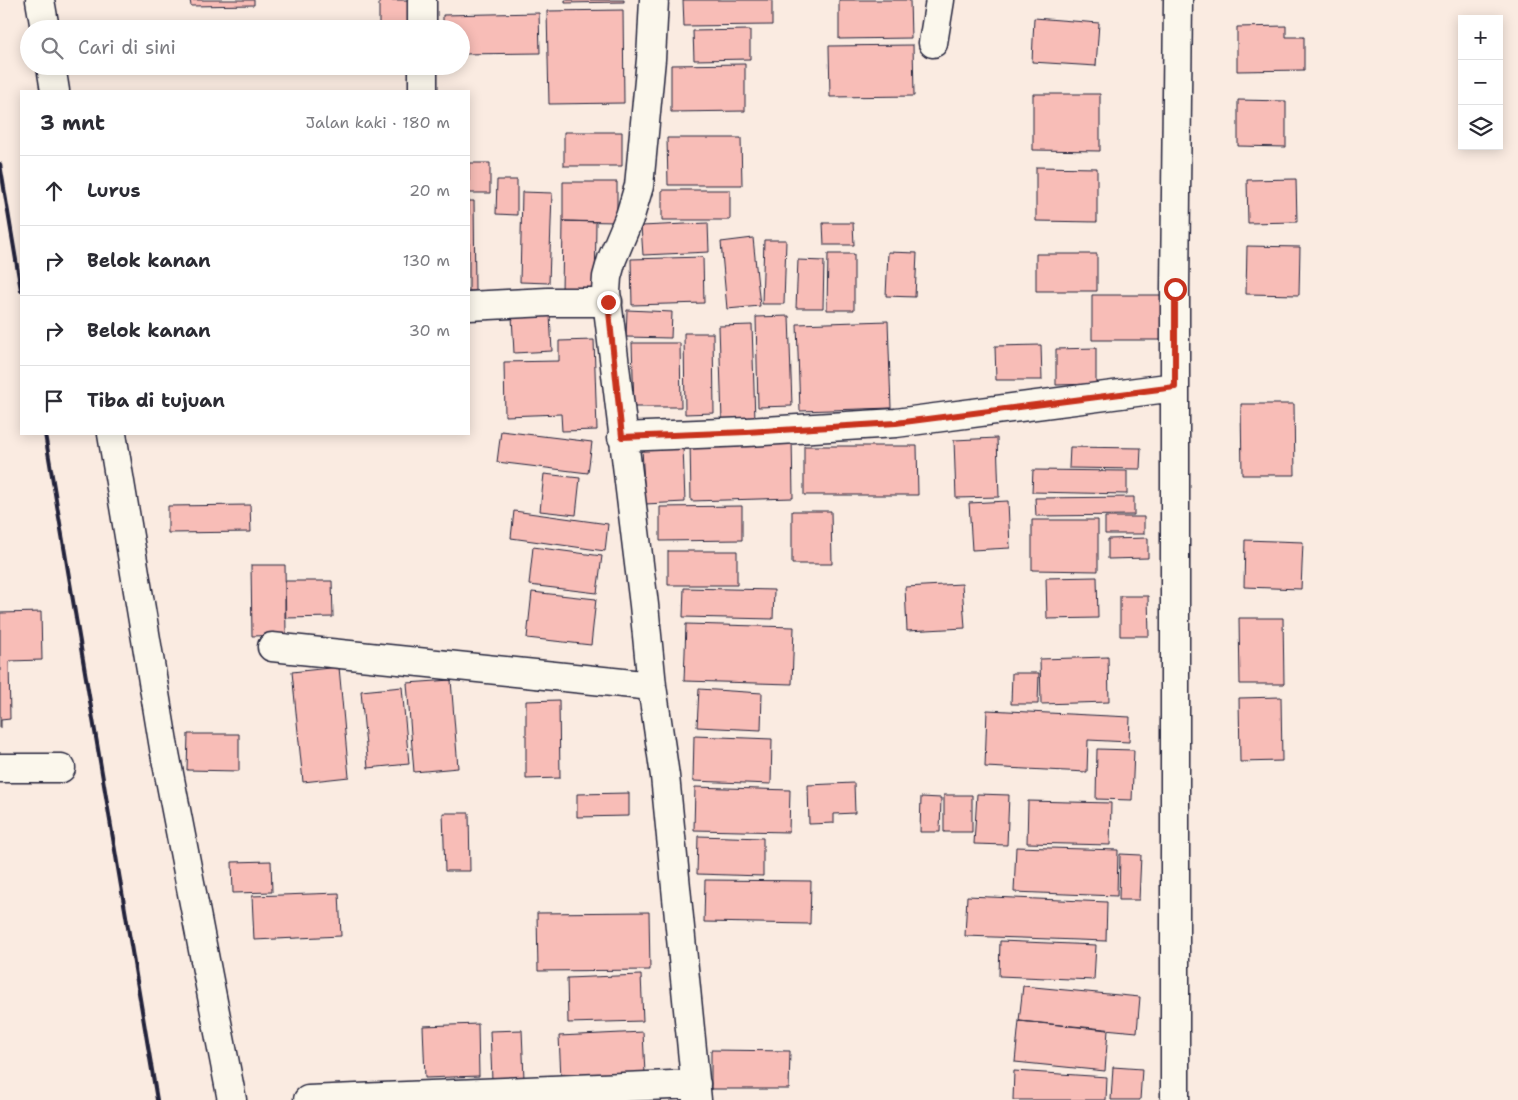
<!DOCTYPE html>
<html lang="id">
<meta charset="utf-8">
<style>
body{margin:0;font-family:"Shantell Sans",sans-serif;background:#f2f2f3;color:#2b2b33}
.controls{position:absolute;right:15px;top:15px;display:grid;overflow:hidden;border-radius:0px;box-shadow:0 2px 12px #0003}
.controls button{width:45px;height:45px;display:grid;place-items:center;padding:0;border:0;border-bottom:1px solid #e1e1e2;background:#fff;color:#2b2b33;font:25px sans-serif}
.stop{position:absolute;width:15px;height:15px;margin:-11px;border:4px solid #c8321e;border-radius:50%;background:#fff}
.stop.end{background:#c8321e;border-color:#fff;box-shadow:0 1px 5px #0008}
.list{margin:0;padding:0;list-style:none}
h2{display:flex;justify-content:space-between;align-items:center;height:65px;margin:0;padding:0 20px;font-size:21px}
h2 small{font-size:16px;font-weight:400;color:#7c7c81}
.list li{display:grid;grid-template-columns:32px 1fr auto;gap:15px;align-items:center;box-sizing:border-box;height:70px;padding:0 20px;border-top:1px solid #e1e1e2}
.list b{display:block;font-size:19px;white-space:nowrap}
.list em{font-size:16px;font-style:normal;color:#7c7c81}
.icon{flex:none;width:28px;height:28px;fill:none;stroke:currentColor;stroke-width:2;stroke-linecap:round;stroke-linejoin:round}
.map{position:relative;flex:none;width:1518px;height:1100px;overflow:hidden}
.search{position:absolute;background:#fff;box-shadow:0 2px 12px #0003;left:20px;top:20px;width:450px;height:55px;display:flex;align-items:center;gap:12px;box-sizing:border-box;padding:0 18px;border-radius:28px;color:#7c7c81;font-size:19px}
.panel{position:absolute;background:#fff;box-shadow:0 2px 12px #0003;left:20px;top:90px;width:450px;height:345px;border-radius:0px}
.map>svg:first-child{display:block}
.building{fill:#f8bdb7;stroke:#22223b}
.lines{fill:none;stroke-linecap:round;stroke-linejoin:round}
.minor-casing{stroke:#22223b;stroke-width:31}
.minor{stroke:#fbf7ec;stroke-width:28}
.rail{stroke:#22223b;stroke-width:4}
.route{stroke:#c8321e;stroke-width:6}
</style>
<div class="map">
<svg width="1518" height="1100" viewBox="0 0 1518 1100">
<rect width="100%" height="100%" fill="#faebe1"/>
<filter id="ink" filterUnits="userSpaceOnUse"><feTurbulence type="fractalNoise" baseFrequency=".02" numOctaves="2"/><feDisplacementMap in="SourceGraphic" scale="10" xChannelSelector="R" yChannelSelector="G"/><feConvolveMatrix kernelMatrix="1 2 1 2 8 2 1 2 1" color-interpolation-filters="sRGB"/></filter>
<g filter="url(#ink)">
<!-- building -->
<path class="building" d="M 190,0 L 254,0 L 254,5 L 191,6 Z
M 379,0 L 408,0 L 409,27 L 379,27 Z
M 565,0 L 624,0 L 624,2 L 565,3 Z
M 683,0 L 772,0 L 772,25 L 684,26 Z
M 839,0 L 910,0 L 911,38 L 839,39 Z
M 623,10 L 624,103 L 549,104 L 547,11 Z
M 539,13 L 540,53 L 461,54 L 461,29 L 443,29 L 443,15 Z
M 1034,18 L 1099,23 L 1096,66 L 1032,62 Z
M 1286,26 L 1286,37 L 1304,37 L 1304,70 L 1237,71 L 1237,27 Z
M 750,30 L 750,59 L 694,60 L 693,31 Z
M 913,45 L 914,96 L 830,97 L 829,46 Z
M 745,64 L 745,111 L 671,112 L 671,65 Z
M 1033,94 L 1100,94 L 1100,151 L 1033,150 Z
M 1238,100 L 1286,101 L 1286,147 L 1238,146 Z
M 564,132 L 622,132 L 622,166 L 564,166 Z
M 667,138 L 741,138 L 742,185 L 668,185 Z
M 469,163 L 490,163 L 490,193 L 469,193 Z
M 1036,167 L 1097,168 L 1097,222 L 1036,221 Z
M 1296,179 L 1297,222 L 1248,223 L 1247,180 Z
M 497,180 L 517,180 L 517,215 L 496,214 Z
M 563,182 L 617,182 L 617,222 L 563,221 Z
M 662,190 L 730,190 L 730,220 L 662,220 Z
M 522,192 L 552,193 L 549,283 L 520,282 Z
M 469,201 L 474,201 L 475,291 L 469,291 Z
M 563,221 L 596,222 L 595,294 L 562,294 Z
M 708,223 L 709,252 L 643,255 L 641,226 Z
M 823,223 L 853,223 L 854,245 L 824,245 Z
M 753,238 L 760,306 L 727,309 L 721,242 Z
M 764,240 L 786,240 L 784,304 L 762,304 Z
M 1247,246 L 1300,247 L 1299,295 L 1246,294 Z
M 888,252 L 917,253 L 915,297 L 886,296 Z
M 828,254 L 854,254 L 854,310 L 827,310 Z
M 1036,254 L 1097,254 L 1097,291 L 1036,291 Z
M 703,257 L 704,303 L 632,305 L 631,259 Z
M 798,260 L 824,261 L 823,308 L 796,308 Z
M 1092,295 L 1166,295 L 1166,340 L 1092,340 Z
M 627,310 L 672,312 L 671,338 L 626,337 Z
M 550,315 L 552,351 L 514,353 L 512,316 Z
M 789,316 L 792,406 L 758,407 L 756,317 Z
M 888,321 L 891,408 L 800,411 L 797,324 Z
M 752,325 L 755,421 L 722,422 L 719,326 Z
M 684,333 L 713,333 L 714,413 L 685,414 Z
M 594,340 L 597,430 L 562,431 L 561,414 L 505,416 L 504,362 L 559,361 L 559,341 Z
M 632,343 L 680,343 L 681,407 L 634,407 Z
M 1041,345 L 1042,380 L 996,380 L 995,346 Z
M 1096,348 L 1096,384 L 1056,385 L 1056,349 Z
M 1241,404 L 1294,404 L 1295,475 L 1242,475 Z
M 501,431 L 592,442 L 588,473 L 497,462 Z
M 792,437 L 793,498 L 691,501 L 690,440 Z
M 997,438 L 999,497 L 956,498 L 954,440 Z
M 683,446 L 685,502 L 645,504 L 642,448 Z
M 804,446 L 917,446 L 918,495 L 804,495 Z
M 1070,447 L 1141,448 L 1140,469 L 1069,468 Z
M 1033,470 L 1127,471 L 1127,494 L 1032,492 Z
M 544,474 L 580,478 L 576,515 L 540,511 Z
M 1134,497 L 1134,515 L 1036,516 L 1035,498 Z
M 1008,501 L 1010,548 L 972,550 L 969,503 Z
M 250,505 L 251,532 L 168,533 L 168,506 Z
M 742,506 L 742,540 L 660,541 L 660,507 Z
M 514,511 L 608,524 L 605,551 L 511,538 Z
M 792,511 L 831,511 L 832,564 L 792,564 Z
M 1105,517 L 1144,517 L 1144,534 L 1105,534 Z
M 1032,520 L 1098,520 L 1098,571 L 1032,570 Z
M 1148,538 L 1148,558 L 1108,559 L 1108,539 Z
M 1245,540 L 1303,542 L 1301,589 L 1244,587 Z
M 533,547 L 602,556 L 597,593 L 529,585 Z
M 668,551 L 737,551 L 737,585 L 668,585 Z
M 251,565 L 285,565 L 286,635 L 252,636 Z
M 1097,577 L 1098,618 L 1047,619 L 1046,578 Z
M 285,581 L 332,581 L 333,617 L 285,618 Z
M 962,584 L 965,628 L 907,631 L 905,587 Z
M 684,588 L 774,590 L 773,619 L 683,617 Z
M 532,592 L 596,599 L 591,645 L 527,638 Z
M 1120,596 L 1148,596 L 1149,636 L 1120,636 Z
M 41,612 L 42,660 L 9,661 L 10,719 L 1,720 L 1,728 L 0,728 L 0,613 Z
M 1239,618 L 1283,618 L 1284,684 L 1240,684 Z
M 686,624 L 794,627 L 792,684 L 684,681 Z
M 1108,657 L 1109,702 L 1041,704 L 1040,659 Z
M 339,667 L 349,777 L 303,782 L 292,672 Z
M 1012,673 L 1039,673 L 1038,704 L 1011,704 Z
M 451,680 L 458,768 L 414,772 L 407,683 Z
M 402,687 L 409,764 L 368,768 L 361,691 Z
M 699,689 L 762,693 L 761,730 L 697,727 Z
M 1281,697 L 1282,761 L 1240,762 L 1239,698 Z
M 559,700 L 560,778 L 526,779 L 526,701 Z
M 987,710 L 1130,717 L 1129,742 L 1088,740 L 1087,772 L 985,767 Z
M 188,734 L 239,734 L 239,771 L 187,770 Z
M 694,736 L 772,739 L 771,784 L 693,781 Z
M 1097,749 L 1134,750 L 1132,800 L 1096,799 Z
M 854,783 L 855,813 L 834,814 L 834,823 L 809,824 L 808,785 Z
M 695,787 L 790,790 L 789,832 L 694,830 Z
M 629,793 L 629,816 L 577,817 L 577,794 Z
M 977,794 L 1009,795 L 1007,845 L 974,844 Z
M 944,795 L 972,795 L 972,832 L 944,832 Z
M 921,797 L 941,798 L 940,832 L 920,832 Z
M 1028,801 L 1111,803 L 1110,845 L 1027,843 Z
M 443,813 L 469,813 L 470,871 L 445,871 Z
M 698,836 L 763,838 L 763,876 L 697,874 Z
M 1016,847 L 1118,850 L 1117,896 L 1014,892 Z
M 1120,854 L 1141,855 L 1139,900 L 1119,900 Z
M 271,861 L 272,892 L 233,893 L 232,862 Z
M 705,880 L 811,881 L 810,924 L 704,922 Z
M 339,893 L 341,936 L 254,940 L 252,896 Z
M 967,896 L 1107,902 L 1106,941 L 965,936 Z
M 649,912 L 650,970 L 538,971 L 537,913 Z
M 1000,941 L 1096,945 L 1094,980 L 999,976 Z
M 641,975 L 643,1021 L 568,1023 L 567,978 Z
M 1023,986 L 1140,997 L 1137,1032 L 1019,1021 Z
M 1019,1021 L 1108,1030 L 1105,1071 L 1015,1062 Z
M 478,1024 L 479,1076 L 425,1078 L 423,1026 Z
M 522,1030 L 524,1079 L 492,1080 L 490,1031 Z
M 643,1032 L 645,1074 L 561,1078 L 559,1036 Z
M 711,1050 L 790,1051 L 789,1089 L 711,1089 Z
M 1113,1067 L 1142,1069 L 1140,1100 L 1111,1100 Z
M 1014,1071 L 1107,1077 L 1106,1100 L 1013,1100 Z"/>
<g class="lines">
<defs>
<path id="minor" d="M 40,0 L 45,29
M 422,0 L 422,29
M 654,0 L 651,59 L 639,186 L 630,216 L 612,259 L 607,277 L 606,292 L 644,605 L 652,686 L 665,776 L 697,1100
M 933,43 L 940,0
M 51,66 L 55,91
M 423,66 L 423,91
M 469,306 L 548,302 L 608,302
M 112,434 L 164,748 L 232,1100
M 622,437 L 747,432 L 896,423 L 1175,387
M 272,647 L 652,686
M 0,768 L 61,768
M 308,1100 L 696,1084
M 1175,1100 L 1175,289 L 1178,0"/>
</defs>
<!-- minor casing -->
<use href="#minor" class="minor-casing"/>
<!-- minor -->
<use href="#minor" class="minor"/>
<!-- rail -->
<path class="rail" d="M 0,164 L 21,290
M 45,434 L 157,1100"/>
</g>
</g>
<g class="lines" filter="url(#ink)">
<!-- route -->
<path class="route" d="M 608,302 L 622,437 L 747,432 L 896,423 L 1175,387 L 1175,289"/>
</g>
</svg>
<div class="controls">
<button>+</button>
<button>−</button>
<button><svg class="icon" aria-label="layers" viewBox="0 0 24 24"><path d="M12 4l9 5-9 5-9-5zM3 14l9 5 9-5"/></svg></button>
</div>
<div class="stop" style="left:1175px;top:289px"></div>
<div class="stop end" style="left:608px;top:302px"></div>
<div class="search"><svg class="icon" aria-label="search" viewBox="0 0 24 24"><circle cx="10" cy="10" r="6"/><path d="M15 15l6 6"/></svg>Cari di sini</div>
<section class="panel">
<h2>3 mnt<small>Jalan kaki · 180 m</small></h2>
<ul class="list">
<li><svg class="icon" aria-label="ahead" viewBox="0 0 24 24"><path d="M12 20V5M6 11l6-6 6 6"/></svg><div><b>Lurus</b></div><em>20 m</em></li>
<li><svg class="icon" aria-label="right" viewBox="0 0 24 24"><path d="M7 20v-9h11M14 6l5 5-5 5"/></svg><div><b>Belok kanan</b></div><em>130 m</em></li>
<li><svg class="icon" aria-label="right" viewBox="0 0 24 24"><path d="M7 20v-9h11M14 6l5 5-5 5"/></svg><div><b>Belok kanan</b></div><em>30 m</em></li>
<li><svg class="icon" aria-label="arrive" viewBox="0 0 24 24"><path d="M6 21V4h12l-3 4 3 4H6"/></svg><div><b>Tiba di tujuan</b></div></li>
</ul>
</section>
</div>
